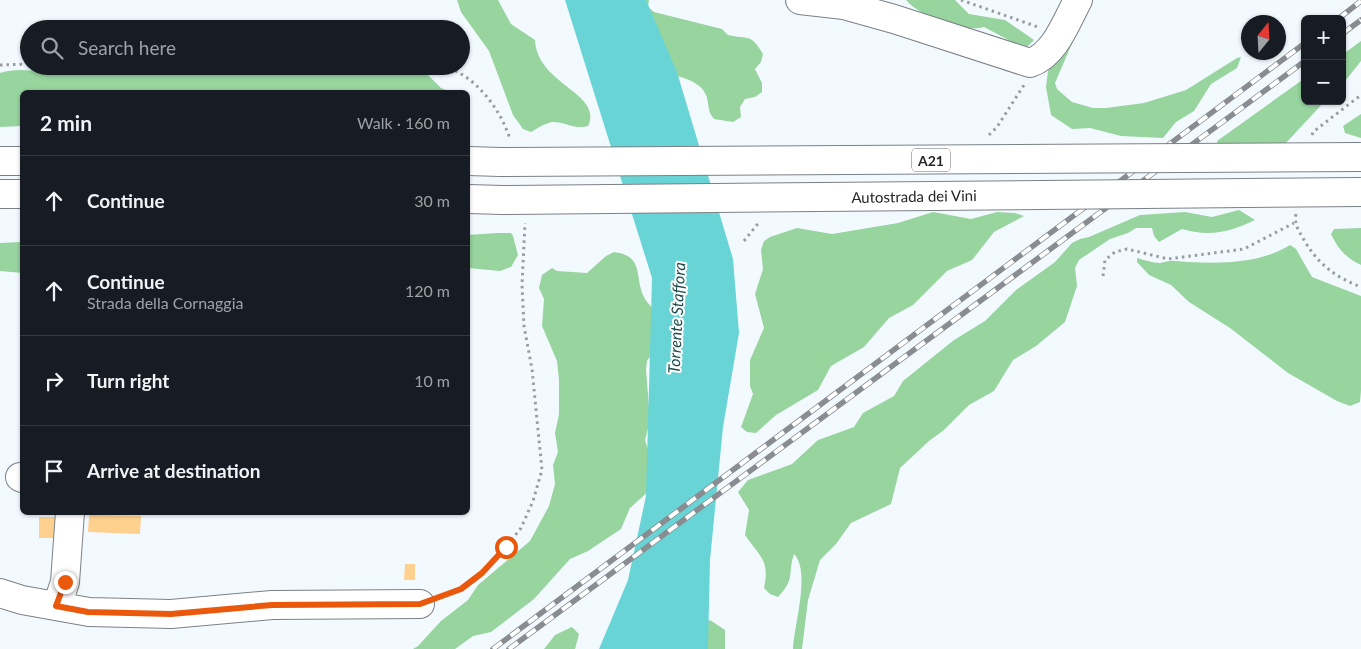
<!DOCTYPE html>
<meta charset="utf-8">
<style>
body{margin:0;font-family:Lato,sans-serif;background:#242831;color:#f1f3f6}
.controls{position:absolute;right:15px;top:15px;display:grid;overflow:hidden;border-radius:8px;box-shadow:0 1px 4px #0004}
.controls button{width:45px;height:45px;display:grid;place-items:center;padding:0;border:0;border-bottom:1px solid #363941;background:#171b24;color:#f1f3f6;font:25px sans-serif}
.compass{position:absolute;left:1241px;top:15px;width:45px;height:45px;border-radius:50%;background:#171b24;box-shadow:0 1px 4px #0004;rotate:18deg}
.stop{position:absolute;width:15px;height:15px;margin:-11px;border:4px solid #ea580c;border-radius:50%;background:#fff}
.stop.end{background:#ea580c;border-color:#fff;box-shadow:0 1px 5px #0008}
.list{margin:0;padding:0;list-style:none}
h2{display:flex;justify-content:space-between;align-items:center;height:65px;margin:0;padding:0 20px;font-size:21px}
h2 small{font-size:16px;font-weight:400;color:#9ea1a6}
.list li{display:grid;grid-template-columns:32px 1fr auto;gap:15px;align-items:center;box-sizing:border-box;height:90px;padding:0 20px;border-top:1px solid #363941}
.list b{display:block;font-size:19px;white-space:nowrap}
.list p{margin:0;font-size:16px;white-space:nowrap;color:#9ea1a6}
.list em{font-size:16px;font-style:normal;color:#9ea1a6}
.icon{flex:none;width:28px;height:28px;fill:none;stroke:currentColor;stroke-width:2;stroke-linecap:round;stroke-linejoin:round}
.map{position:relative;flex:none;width:1361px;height:649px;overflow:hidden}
.search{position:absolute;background:#171b24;box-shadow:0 1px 4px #0004;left:20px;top:20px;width:450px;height:55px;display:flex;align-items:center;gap:12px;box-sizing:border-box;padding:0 18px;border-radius:28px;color:#9ea1a6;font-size:19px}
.panel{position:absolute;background:#171b24;box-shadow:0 1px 4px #0004;left:20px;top:90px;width:450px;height:425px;border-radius:8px}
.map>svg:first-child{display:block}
.forest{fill:#97d49e}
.water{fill:#69d4d5}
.building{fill:#fed18e}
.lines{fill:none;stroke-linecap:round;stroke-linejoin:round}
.minor-casing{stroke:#7b8186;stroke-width:30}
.highway-casing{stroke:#7b8186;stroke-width:30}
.path{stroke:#989da1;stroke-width:3;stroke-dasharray:2.5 4;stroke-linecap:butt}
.minor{stroke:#fff;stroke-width:28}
.highway{stroke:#fff;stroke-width:28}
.rail-casing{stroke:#898d91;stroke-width:5.5}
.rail{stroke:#fff;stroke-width:4;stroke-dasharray:11;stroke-linecap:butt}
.highway-bridge-casing{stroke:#7b8186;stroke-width:30;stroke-linecap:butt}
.highway-bridge{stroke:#fff;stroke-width:28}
.route{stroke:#ea580c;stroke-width:6}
.labels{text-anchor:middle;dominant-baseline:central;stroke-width:4;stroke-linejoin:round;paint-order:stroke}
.shield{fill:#fff;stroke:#656668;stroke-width:1}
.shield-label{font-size:14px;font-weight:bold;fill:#232527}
.street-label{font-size:15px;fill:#232527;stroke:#fff}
.water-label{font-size:16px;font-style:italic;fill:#1b4b4c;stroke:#fff}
</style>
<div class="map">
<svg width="1361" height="649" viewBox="0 0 1361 649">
<rect width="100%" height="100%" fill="#f3faff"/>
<!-- forest -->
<path class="forest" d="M 457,0 L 498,0 L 511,24 L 535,40 C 537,85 604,93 588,126 C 574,130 566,122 553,122 C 545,123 538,128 531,132 L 523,129 L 513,115 L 489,51 L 461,12 Z
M 629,0 L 649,0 L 648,7 L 654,12 L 722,29 L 728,35 C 748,40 750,32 763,54 L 761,62 L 755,69 L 762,83 L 762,92 L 755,97 L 745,99 L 740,107 L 741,117 L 733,122 L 714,119 C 706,110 710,102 705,93 C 698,78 668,74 654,70 Z
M 906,0 L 955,0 L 969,14 L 1005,20 L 1034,40 L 1027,47 L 1018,45 L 984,27 C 964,33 919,16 906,0 Z
M 1079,27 L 1055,83 L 1057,89 L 1072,102 L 1093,108 L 1106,108 L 1144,103 L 1186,90 L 1237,58 L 1241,57 L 1237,68 L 1211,84 L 1194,111 L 1176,122 L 1163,138 L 1121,136 L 1090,128 L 1072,129 L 1051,115 L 1046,87 L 1048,71 Z
M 1361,41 L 1361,61 L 1342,85 L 1342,55 Z
M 128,66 L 313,66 L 334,69 L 352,66 L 415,67 L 423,70 L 441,88 L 451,92 L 22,92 L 22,126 L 0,127 L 0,73 C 22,66 46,74 70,73 C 90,73 108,68 128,66 Z
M 1305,78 L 1305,101 L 1325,101 L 1285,144 L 1219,147 L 1217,141 Z
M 1361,114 L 1361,138 L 1345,133 L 1343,126 Z
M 1239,210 L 1255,220 C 1230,232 1210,237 1182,229 L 1159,242 L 1154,236 L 1152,228 L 1136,228 L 1128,233 L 1110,239 L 1079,260 L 1075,268 L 1077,286 L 1065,322 L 1036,346 L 1013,360 L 994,391 L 969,405 L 944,430 L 929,441 L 900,468 L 891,504 L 851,523 L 836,544 L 820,560 L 808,600 L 802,649 L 793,649 C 794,625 811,571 794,554 C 787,575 796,578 778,597 L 770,594 L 764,588 C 770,560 760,557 745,535 L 749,510 L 738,492 L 748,480 L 792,464 L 818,440 L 854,427 L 863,413 L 894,396 L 903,381 L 954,340 L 985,321 L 1016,290 L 1055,262 L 1072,243 L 1080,239 L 1089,237 L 1140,215 L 1185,212 L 1212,217 Z
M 933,212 L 971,219 L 997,212 L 1015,213 L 1024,216 L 994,232 L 972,260 L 947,271 L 913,305 L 889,318 L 864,347 L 831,366 L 818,390 L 776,415 L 756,433 L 747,432 L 741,427 L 753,394 L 750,386 L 750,360 L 764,328 L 755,294 L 763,269 L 761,250 L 764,241 L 770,237 L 797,228 L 832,234 L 898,223 Z
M 1361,228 L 1361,265 C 1346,258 1338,249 1331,234 L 1334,229 Z
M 497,233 L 511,233 L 513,236 L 518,255 L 511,267 L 500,271 L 468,268 L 468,235 Z
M 22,242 L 22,273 L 0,271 L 0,243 Z
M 1290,245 L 1296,249 L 1312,277 L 1361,296 L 1361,390 L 1360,402 L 1350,406 L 1337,401 L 1288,373 L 1230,328 L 1189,302 L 1171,285 L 1149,275 L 1137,262 L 1137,258 C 1145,260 1153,263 1160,263 C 1166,262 1170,260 1176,261 C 1212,264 1259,265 1290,245 Z
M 614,252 C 645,256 634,277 644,297 C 646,302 651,305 653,310 C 658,320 657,335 658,345 L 647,361 L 646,369 L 650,421 L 645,440 L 650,456 L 650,490 L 630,508 L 621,529 L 588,551 L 570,559 L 534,599 L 491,632 L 473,636 L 455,649 L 413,649 L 418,646 L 441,621 L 468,600 L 478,585 L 530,541 L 549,506 L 555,484 L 553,465 L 558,452 L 555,433 L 559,414 L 559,380 L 557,361 L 542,326 L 544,299 L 539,288 L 542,275 L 552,268 L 557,271 L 587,273 L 606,256 Z
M 710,620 L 725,630 L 725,649 L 699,649 L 702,625 Z
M 572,627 L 579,634 L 575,649 L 544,649 L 555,635 Z"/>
<!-- water -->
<path class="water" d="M 565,0 L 646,0 L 677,72 L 733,259 L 739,333 L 723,427 L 710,560 L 708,649 L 599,649 L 628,580 L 646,496 L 652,278 Z"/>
<!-- building -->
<path class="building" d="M 89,515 L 141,516 L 140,534 L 88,532 Z
M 39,517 L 59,517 L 59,538 L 39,538 Z
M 405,564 L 415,564 L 415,580 L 404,580 Z"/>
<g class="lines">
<defs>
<path id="minor" d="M 800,0 L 844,5 L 894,19 L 1030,63 C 1055,55 1066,22 1078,0
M 20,477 L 22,478
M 0,593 L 22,600 L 89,612 L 171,614 L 272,605 L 420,604
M 57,606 L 65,582 L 70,512"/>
<path id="highway" d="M 0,161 L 22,161
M 468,161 L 501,162
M 0,194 L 22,194
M 468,199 L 503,200"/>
</defs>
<!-- minor casing -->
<use href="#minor" class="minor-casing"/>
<!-- highway casing -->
<use href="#highway" class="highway-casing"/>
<!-- path -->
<path class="path" d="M 961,0 L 1038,27
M 0,65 L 29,64
M 443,66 C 475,75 500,108 510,139
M 989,135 L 997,127 L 1024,85
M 1312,135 L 1313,132 L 1361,95
M 1296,214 C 1294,225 1299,231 1304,240 C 1318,264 1335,277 1361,287
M 744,241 L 760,221
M 1103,276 L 1105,260 L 1115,252 L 1127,249 L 1168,259 L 1244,249 L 1294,223
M 442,596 L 461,589 L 482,573 L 506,547 L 521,528 L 533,501 L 542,470 L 532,369 L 524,326 L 522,285 L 525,223"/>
<!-- minor -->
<use href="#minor" class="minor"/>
<!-- highway -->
<use href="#highway" class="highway"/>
<defs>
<path id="rail" d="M 1338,19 L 1361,1
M 1342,34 L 1361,20
M 493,649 L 1305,43
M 509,649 L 1305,61"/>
</defs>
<!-- rail casing -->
<use href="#rail" class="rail-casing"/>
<!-- rail -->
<use href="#rail" class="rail"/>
<defs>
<path id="highway-bridge" d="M 501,162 L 1361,157
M 503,200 L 1361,192"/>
</defs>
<!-- highway-bridge casing -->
<use href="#highway-bridge" class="highway-bridge-casing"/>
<!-- highway-bridge -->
<use href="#highway-bridge" class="highway-bridge"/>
</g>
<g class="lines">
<!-- route -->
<path class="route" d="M 65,582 L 56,606 L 88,612 L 171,614 L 272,605 L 420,604 L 461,589 L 482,573 L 506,547"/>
</g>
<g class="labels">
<!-- shield labels -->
<rect class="shield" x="912" y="148.5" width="38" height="23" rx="4"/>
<g class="shield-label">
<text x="931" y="160">A21</text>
</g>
<!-- street labels -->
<g class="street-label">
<text transform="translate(914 196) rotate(-1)">Autostrada dei Vini</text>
</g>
<!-- water labels -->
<g class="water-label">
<text transform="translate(676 318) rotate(-87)">Torrente Staffora</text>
</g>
</g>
</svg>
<div class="controls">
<button>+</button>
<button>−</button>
</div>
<svg class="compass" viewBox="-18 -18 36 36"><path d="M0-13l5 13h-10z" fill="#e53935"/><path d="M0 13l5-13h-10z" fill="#9ea1a6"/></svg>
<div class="stop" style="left:506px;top:547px"></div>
<div class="stop end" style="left:65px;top:582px"></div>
<div class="search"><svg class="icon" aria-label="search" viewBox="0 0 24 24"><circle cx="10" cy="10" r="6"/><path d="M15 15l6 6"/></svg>Search here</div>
<section class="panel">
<h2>2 min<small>Walk · 160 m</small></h2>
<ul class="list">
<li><svg class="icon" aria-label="ahead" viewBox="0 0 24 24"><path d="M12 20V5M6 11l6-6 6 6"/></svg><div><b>Continue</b></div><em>30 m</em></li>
<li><svg class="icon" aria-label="ahead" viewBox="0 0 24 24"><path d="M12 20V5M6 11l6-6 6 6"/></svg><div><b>Continue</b><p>Strada della Cornaggia</p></div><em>120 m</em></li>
<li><svg class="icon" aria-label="right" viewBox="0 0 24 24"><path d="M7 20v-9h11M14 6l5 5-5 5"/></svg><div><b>Turn right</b></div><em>10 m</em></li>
<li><svg class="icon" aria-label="arrive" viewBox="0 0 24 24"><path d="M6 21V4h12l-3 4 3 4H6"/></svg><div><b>Arrive at destination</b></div></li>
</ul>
</section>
</div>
